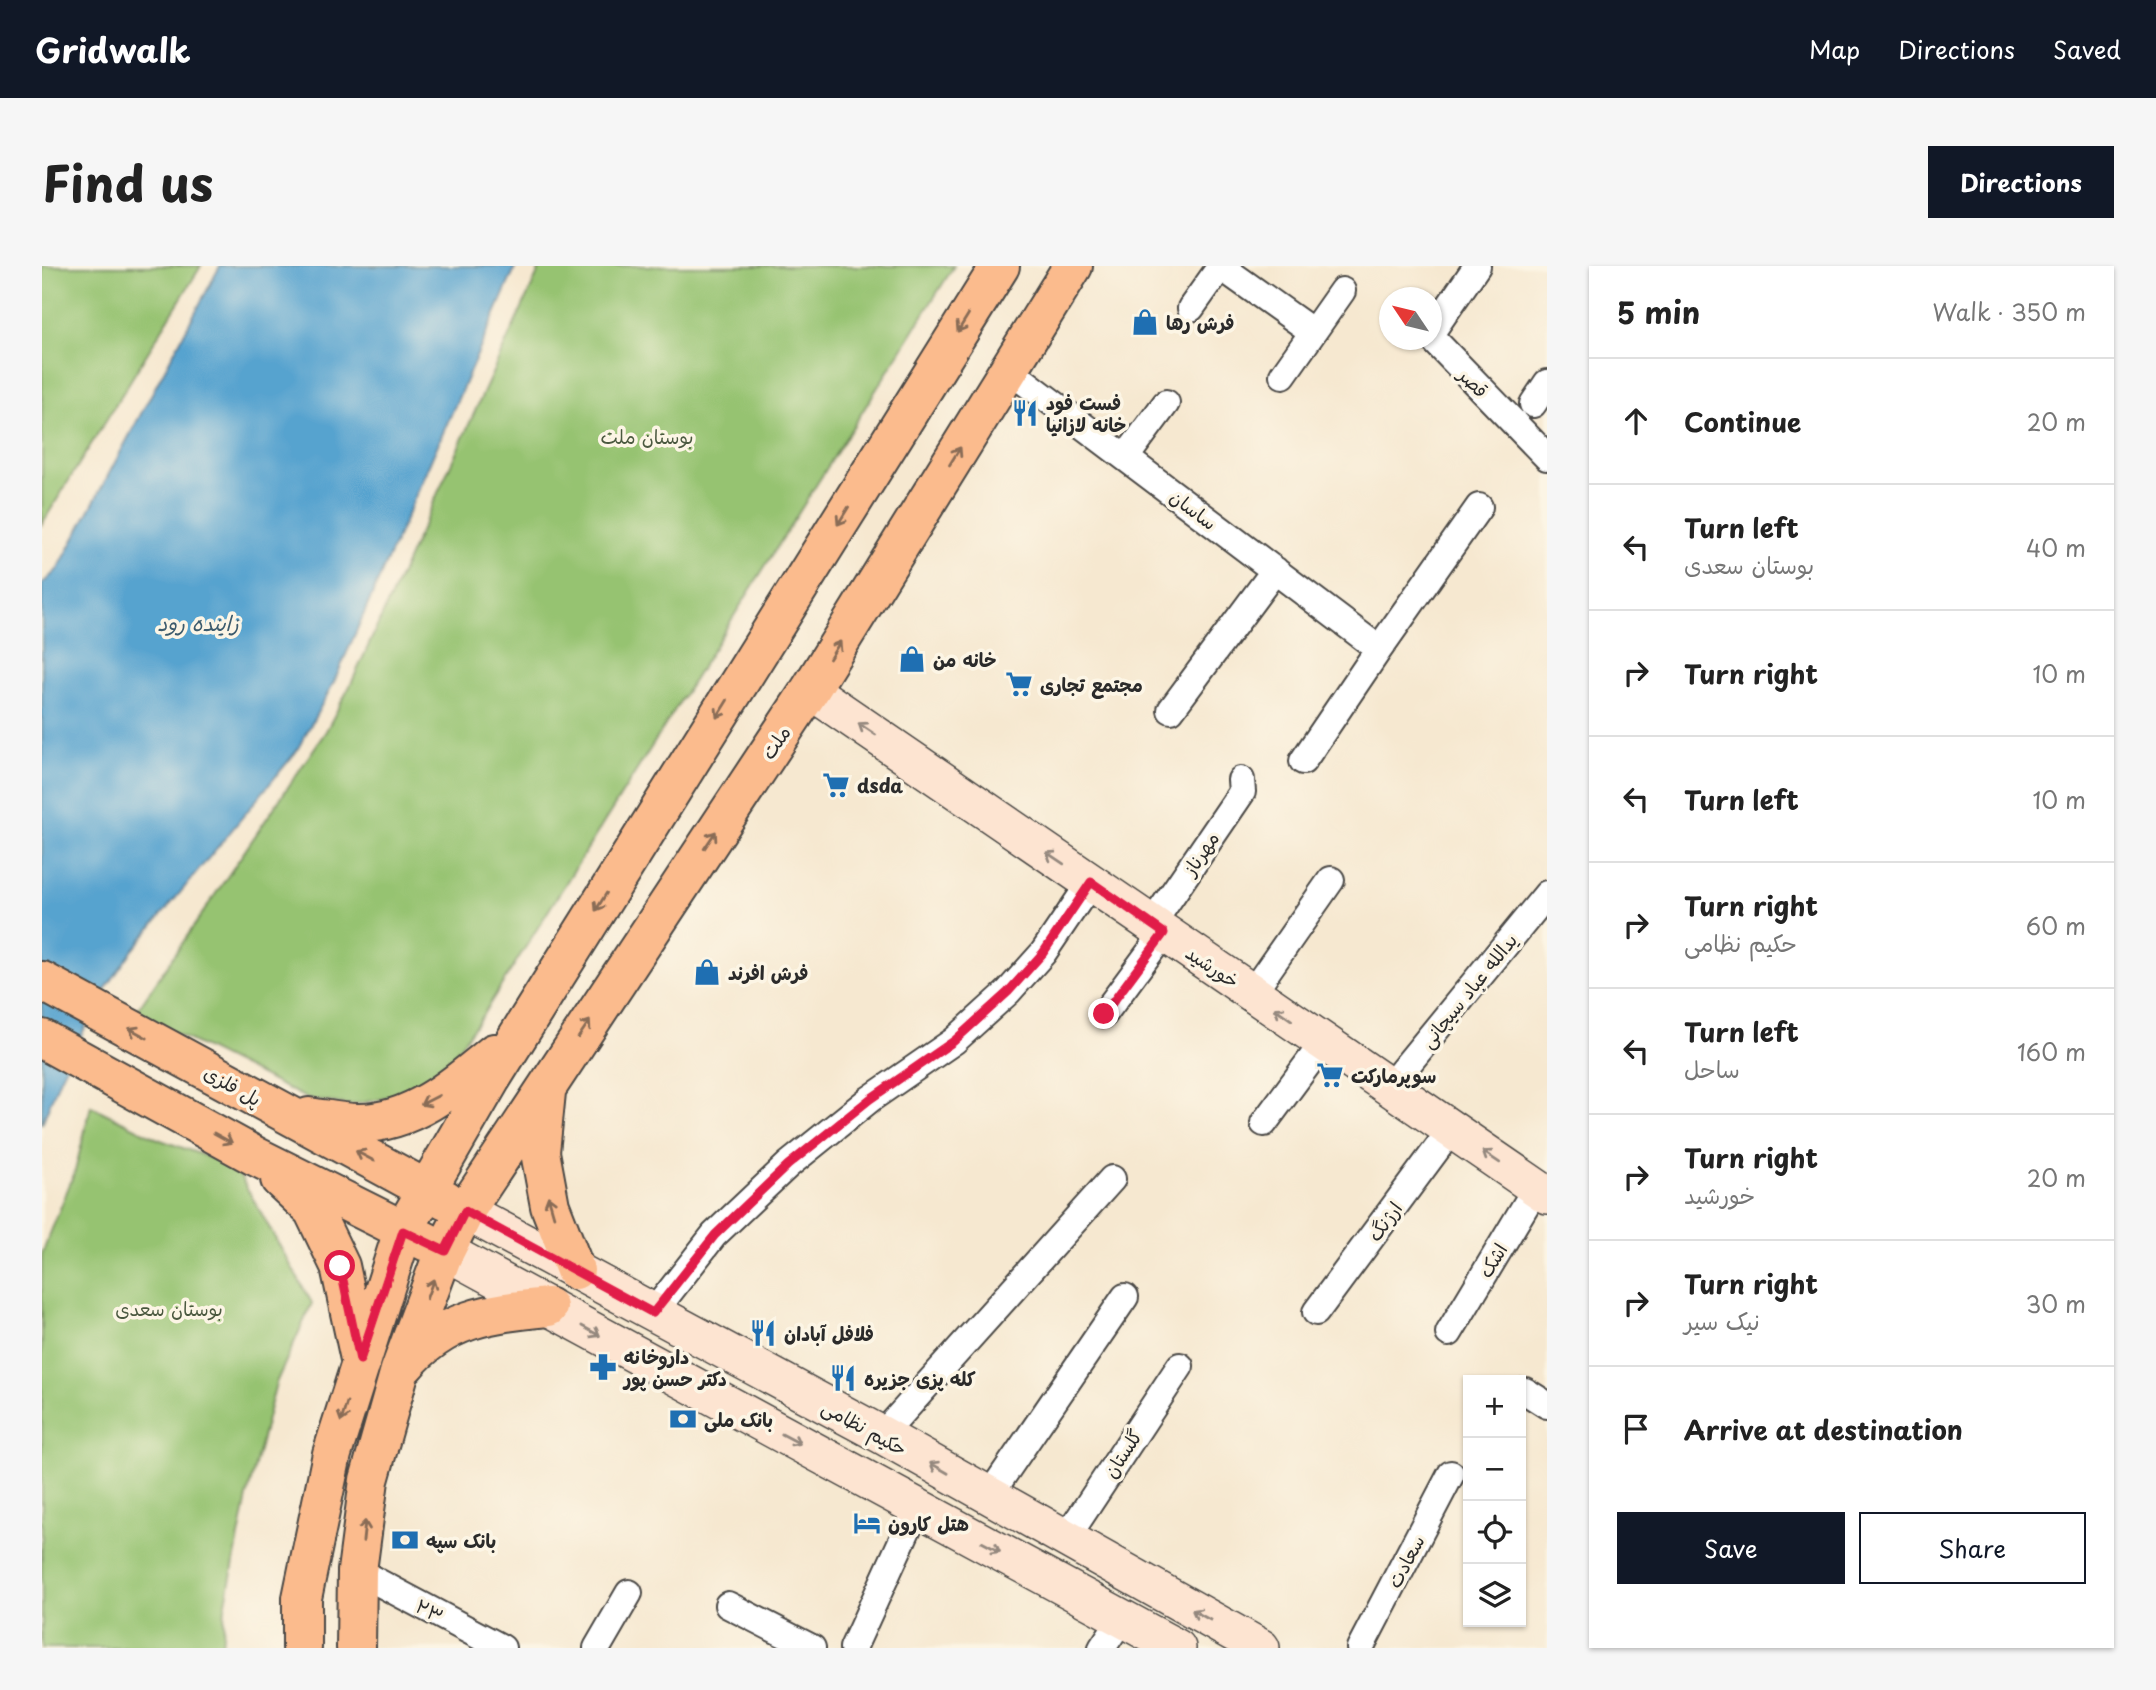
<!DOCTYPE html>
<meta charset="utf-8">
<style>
body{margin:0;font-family:"Playpen Sans","Playpen Sans Arabic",sans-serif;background:#f6f6f6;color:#222}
.controls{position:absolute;right:21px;bottom:21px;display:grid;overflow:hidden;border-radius:0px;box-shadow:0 2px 5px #0004}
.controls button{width:63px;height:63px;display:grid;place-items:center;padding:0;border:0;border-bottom:2px solid #e0e0e0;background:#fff;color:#222;font:35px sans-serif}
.compass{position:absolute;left:1337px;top:21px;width:63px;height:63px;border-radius:50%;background:#fff;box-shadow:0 2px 5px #0004;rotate:305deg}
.stop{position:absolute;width:21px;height:21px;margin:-16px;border:5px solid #e11d48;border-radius:50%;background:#fff}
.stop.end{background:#e11d48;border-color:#fff;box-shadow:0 2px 7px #0008}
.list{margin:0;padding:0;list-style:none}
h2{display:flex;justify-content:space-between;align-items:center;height:91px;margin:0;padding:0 28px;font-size:30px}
h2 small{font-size:23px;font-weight:400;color:#767676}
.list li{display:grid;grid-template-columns:46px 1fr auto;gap:21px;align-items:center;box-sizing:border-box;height:126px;padding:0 28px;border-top:2px solid #e0e0e0}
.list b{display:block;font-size:26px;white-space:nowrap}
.list p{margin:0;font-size:23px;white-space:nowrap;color:#767676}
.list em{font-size:23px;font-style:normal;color:#767676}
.actions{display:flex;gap:14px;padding:21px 28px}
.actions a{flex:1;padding:16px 0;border:2px solid #111827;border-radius:0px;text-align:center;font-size:24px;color:#111827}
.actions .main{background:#111827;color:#fff}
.icon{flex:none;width:38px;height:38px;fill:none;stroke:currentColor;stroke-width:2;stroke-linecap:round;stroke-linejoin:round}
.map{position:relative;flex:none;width:1505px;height:1382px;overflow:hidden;border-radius:0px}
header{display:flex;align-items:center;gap:42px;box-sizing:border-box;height:98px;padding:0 35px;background:#111827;color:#fff}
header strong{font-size:33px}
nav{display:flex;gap:38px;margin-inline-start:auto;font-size:24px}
.intro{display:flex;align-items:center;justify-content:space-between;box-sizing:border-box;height:168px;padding:0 42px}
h1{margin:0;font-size:49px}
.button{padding:18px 32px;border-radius:0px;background:#111827;color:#fff;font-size:24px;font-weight:700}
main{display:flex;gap:42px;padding:0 42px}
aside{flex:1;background:#fff;border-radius:0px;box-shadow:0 2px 5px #0004}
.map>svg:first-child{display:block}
.green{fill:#96c371;stroke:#60774e;stroke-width:2}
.water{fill:#56a3cf;stroke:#40677d;stroke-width:2}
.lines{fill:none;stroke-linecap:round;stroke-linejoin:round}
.street-casing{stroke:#494744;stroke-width:30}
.secondary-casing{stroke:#494744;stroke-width:40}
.primary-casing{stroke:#494744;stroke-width:42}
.street{stroke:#fff;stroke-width:26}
.secondary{stroke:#fde4d1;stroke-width:37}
.primary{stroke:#fbbb8d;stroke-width:38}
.oneway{stroke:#896c57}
.oneway2{stroke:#94887e}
.route{stroke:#e11d48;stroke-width:9}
.labels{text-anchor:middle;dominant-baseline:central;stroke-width:7;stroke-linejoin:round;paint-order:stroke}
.poi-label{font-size:19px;font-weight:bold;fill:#2b2b2b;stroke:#fcf5e5;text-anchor:start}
.street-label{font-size:19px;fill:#2b2b2b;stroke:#fcf5e5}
.park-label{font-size:19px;fill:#4b5940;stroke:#fcf5e5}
.water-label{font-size:21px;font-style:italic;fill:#3c5b6d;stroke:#fcf5e5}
</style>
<header>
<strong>Gridwalk</strong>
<nav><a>Map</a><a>Directions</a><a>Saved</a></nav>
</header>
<div class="intro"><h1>Find us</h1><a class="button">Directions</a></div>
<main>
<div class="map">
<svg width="1505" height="1382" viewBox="0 0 1505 1382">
<rect width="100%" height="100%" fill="#fcf5e5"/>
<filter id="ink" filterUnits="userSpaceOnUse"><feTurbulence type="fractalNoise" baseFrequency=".0143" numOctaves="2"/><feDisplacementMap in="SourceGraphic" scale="14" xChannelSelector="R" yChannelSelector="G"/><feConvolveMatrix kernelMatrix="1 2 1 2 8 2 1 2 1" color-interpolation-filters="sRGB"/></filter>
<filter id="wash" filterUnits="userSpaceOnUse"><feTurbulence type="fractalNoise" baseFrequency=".00686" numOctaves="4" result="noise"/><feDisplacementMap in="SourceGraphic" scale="28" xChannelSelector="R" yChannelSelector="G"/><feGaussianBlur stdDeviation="1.57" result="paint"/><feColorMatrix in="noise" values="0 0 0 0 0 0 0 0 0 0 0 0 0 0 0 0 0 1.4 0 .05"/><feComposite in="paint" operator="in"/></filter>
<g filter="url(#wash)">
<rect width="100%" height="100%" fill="#f6e8d0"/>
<!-- green -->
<path class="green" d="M 0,0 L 159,0 L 0,258 Z
M 499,0 L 912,0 L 442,747 L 409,793 L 360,829 L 308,839 L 266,833 L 93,747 L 284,465 L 309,418 Z
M 49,840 L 116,873 L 177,895 L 198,910 L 270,1037 L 234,1117 L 205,1231 L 183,1341 L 180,1382 L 0,1382 L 0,988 L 33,905 Z"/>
<!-- water -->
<path class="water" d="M 178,0 L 474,0 L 292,416 L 254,486 L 90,685 L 60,728 L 18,812 L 0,858 L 0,318 L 16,303 Z"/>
</g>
<g filter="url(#ink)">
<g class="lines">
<defs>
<path id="street" d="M 1178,0 L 1271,66
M 1435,0 L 1391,64 L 1390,72 L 1505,191
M 1149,42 L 1179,0
M 967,104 L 1337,383 L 1437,241
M 1241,109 L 1300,25
M 1491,138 L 1505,117
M 1084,191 L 1124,137
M 1129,444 L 1233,304
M 1261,495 L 1337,383
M 1110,658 L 1200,526 L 1199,514
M 1210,727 L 1289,614
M 1062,748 L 1122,667
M 1347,821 L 1505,628
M 1222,857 L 1282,776
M 1274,1046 L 1409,864
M 611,1047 L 672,969 L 746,899 L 828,833 L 912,775 L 966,726 L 1001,687 L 1049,616
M 1407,1067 L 1494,922
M 1483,1125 L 1505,1139
M 840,1169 L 1070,913
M 947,1230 L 1083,1031
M 1023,1274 L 1138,1100
M 315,1305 L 460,1382
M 686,1339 L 770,1382
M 555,1382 L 587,1327
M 811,1382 L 875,1242
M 1060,1382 L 1080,1352
M 1318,1382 L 1409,1208"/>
<path id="secondary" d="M 768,424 L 1505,929
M 423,945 L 840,1169 L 1219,1382
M 403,985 L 1135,1382"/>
<path id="primary" d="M 0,715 L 404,934
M 0,773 L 213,890 L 385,976
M 504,826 L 498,886 L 508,940 L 533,1004
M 267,851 C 283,853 300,857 316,857 C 369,858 414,819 452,787
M 238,913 L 271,944 L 298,1000 L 318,1093
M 362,1100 C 403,1052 446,1047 506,1041
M 260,1382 L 260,1332 L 290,1188 L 361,965 L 449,813 L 958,0
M 314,1382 L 315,1305 L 327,1214 L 358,1104 L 400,991 L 423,945 L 768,424 L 1031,0"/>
</defs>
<!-- street casing -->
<use href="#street" class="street-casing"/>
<!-- secondary casing -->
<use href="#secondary" class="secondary-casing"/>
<!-- primary casing -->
<use href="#primary" class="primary-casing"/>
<!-- street -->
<use href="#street" class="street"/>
<!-- secondary -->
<use href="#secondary" class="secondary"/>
<!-- primary -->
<use href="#primary" class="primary"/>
</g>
<!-- one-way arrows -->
<defs><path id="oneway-shaft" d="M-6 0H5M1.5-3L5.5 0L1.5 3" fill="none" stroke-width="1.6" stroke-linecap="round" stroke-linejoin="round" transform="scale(1.75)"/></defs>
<g class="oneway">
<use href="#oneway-shaft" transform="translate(921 57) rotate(122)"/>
<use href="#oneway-shaft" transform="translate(913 190) rotate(-58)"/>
<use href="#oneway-shaft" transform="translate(801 250) rotate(122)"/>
<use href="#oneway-shaft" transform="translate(793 384) rotate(-58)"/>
<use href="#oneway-shaft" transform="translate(680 443) rotate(122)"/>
<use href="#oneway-shaft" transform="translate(668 574) rotate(-56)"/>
<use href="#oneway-shaft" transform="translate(559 636) rotate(122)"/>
<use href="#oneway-shaft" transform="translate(542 763) rotate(-56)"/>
<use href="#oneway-shaft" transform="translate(96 767) rotate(-151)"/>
<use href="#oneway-shaft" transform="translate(388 834) rotate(153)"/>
<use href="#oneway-shaft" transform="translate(181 872) rotate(29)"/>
<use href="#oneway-shaft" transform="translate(323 890) rotate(-152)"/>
<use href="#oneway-shaft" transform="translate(509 940) rotate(-106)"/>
<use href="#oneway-shaft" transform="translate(388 1023) rotate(-70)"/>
<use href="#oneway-shaft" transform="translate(302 1146) rotate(107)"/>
<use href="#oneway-shaft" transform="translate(322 1265) rotate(-84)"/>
</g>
<g class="oneway2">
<use href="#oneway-shaft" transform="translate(825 463) rotate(-146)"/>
<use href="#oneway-shaft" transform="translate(1013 592) rotate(-146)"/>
<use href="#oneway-shaft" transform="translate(1241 748) rotate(-145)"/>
<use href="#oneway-shaft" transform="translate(1449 891) rotate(-146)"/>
<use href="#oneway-shaft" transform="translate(549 1065) rotate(29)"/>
<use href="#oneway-shaft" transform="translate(749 1173) rotate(28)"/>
<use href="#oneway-shaft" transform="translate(897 1202) rotate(-150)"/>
<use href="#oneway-shaft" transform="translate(949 1281) rotate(28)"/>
<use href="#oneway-shaft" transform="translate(1159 1349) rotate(-151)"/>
</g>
</g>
<g class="lines" filter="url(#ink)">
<!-- route -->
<path class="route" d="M 298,1000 L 318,1094 L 361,965 L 403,985 L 423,945 L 611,1047 L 673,969 L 746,899 L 828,833 L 912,775 L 966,726 L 1001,687 L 1049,616 L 1122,667 L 1062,748"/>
</g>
<!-- icons -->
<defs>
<symbol id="shop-bare" viewBox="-9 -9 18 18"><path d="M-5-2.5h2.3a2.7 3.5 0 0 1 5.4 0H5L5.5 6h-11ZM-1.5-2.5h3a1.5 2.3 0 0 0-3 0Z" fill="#1f6fb2" stroke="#fcf5e5" stroke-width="2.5" paint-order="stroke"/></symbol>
<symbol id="restaurant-bare" viewBox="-9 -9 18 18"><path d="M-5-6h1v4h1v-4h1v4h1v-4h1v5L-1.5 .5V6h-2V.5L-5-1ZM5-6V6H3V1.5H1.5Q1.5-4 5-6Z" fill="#1f6fb2" stroke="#fcf5e5" stroke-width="2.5" paint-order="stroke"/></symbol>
<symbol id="supermarket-bare" viewBox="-9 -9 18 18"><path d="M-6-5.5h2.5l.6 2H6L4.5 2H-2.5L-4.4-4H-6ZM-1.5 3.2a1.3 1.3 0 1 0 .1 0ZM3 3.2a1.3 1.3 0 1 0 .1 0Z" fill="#1f6fb2" stroke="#fcf5e5" stroke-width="2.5" paint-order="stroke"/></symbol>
<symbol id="pharmacy-bare" viewBox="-9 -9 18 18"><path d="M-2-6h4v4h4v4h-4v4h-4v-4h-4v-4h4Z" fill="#1f6fb2" stroke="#fcf5e5" stroke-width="2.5" paint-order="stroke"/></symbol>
<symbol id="bank-bare" viewBox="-9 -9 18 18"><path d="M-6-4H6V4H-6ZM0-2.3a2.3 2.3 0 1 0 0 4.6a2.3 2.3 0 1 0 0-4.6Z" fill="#1f6fb2" stroke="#fcf5e5" stroke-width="2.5" paint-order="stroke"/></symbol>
<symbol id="hotel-bare" viewBox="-9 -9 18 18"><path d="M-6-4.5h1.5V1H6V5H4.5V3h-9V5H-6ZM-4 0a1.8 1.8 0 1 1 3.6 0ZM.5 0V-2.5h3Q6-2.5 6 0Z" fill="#1f6fb2" stroke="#fcf5e5" stroke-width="2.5" paint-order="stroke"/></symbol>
</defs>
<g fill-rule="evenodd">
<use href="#shop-bare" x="1084" y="37" width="38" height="38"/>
<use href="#restaurant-bare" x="964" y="128" width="38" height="38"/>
<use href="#shop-bare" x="851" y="374" width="38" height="38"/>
<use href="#supermarket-bare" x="958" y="399" width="38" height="38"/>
<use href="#supermarket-bare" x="775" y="500" width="38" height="38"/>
<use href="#shop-bare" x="646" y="687" width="38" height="38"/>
<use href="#supermarket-bare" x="1269" y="790" width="38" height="38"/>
<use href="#restaurant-bare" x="702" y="1048" width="38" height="38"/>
<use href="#pharmacy-bare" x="542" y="1082" width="38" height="38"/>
<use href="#restaurant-bare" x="782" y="1093" width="38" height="38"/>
<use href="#bank-bare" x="622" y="1134" width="38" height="38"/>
<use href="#hotel-bare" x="806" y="1238" width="38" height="38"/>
<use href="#bank-bare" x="344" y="1255" width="38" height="38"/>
</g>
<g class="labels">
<!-- poi labels -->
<g class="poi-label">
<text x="1124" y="56">فرش رها</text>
<text x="1004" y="136">فست فود<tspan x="1004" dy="22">خانه لازانیا</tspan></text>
<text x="891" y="393">خانه من</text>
<text x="998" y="418">مجتمع تجاری</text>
<text x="815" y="519">dsda</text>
<text x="686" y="706">فرش افرند</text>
<text x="1309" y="809">سوپرمارکت</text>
<text x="742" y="1067">فلافل آبادان</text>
<text x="582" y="1090">داروخانه<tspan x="582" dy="22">دکتر حسن پور</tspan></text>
<text x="822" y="1112">کله پزی جزیره</text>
<text x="662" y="1153">بانک ملی</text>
<text x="846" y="1257">هتل کارون</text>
<text x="384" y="1274">بانک سپه</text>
</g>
<!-- street labels -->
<g class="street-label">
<text transform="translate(1432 116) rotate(45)">قصر</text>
<text transform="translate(1152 243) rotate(37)">ساسان</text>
<text transform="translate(733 476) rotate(-56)">ملت</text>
<text transform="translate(1158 587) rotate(-56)">مهرناز</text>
<text transform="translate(1171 700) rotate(34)">خورشید</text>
<text transform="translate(1426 724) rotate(-51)">یدالله عباد سیچانی</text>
<text transform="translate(191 819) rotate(29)">پل فلزی</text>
<text transform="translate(1342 955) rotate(-54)">ارژنگ</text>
<text transform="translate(1450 994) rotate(-59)">اشک</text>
<text transform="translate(823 1161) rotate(29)">حکیم نظامی</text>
<text transform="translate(1080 1187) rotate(-57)">گلستان</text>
<text transform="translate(1363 1295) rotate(-62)">سعادت</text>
<text transform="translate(388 1344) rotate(28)">۲۳</text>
</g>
<!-- park labels -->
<g class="park-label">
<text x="605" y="170">بوستان ملت</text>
<text x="127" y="1042">بوستان سعدی</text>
</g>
<!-- water labels -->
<g class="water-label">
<text x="156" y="356">زاینده رود</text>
</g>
</g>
</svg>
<div class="controls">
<button>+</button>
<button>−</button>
<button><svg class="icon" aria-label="locate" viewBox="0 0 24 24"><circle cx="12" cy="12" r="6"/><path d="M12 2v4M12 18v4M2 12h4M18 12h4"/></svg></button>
<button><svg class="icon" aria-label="layers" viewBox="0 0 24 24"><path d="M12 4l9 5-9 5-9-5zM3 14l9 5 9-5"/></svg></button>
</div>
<svg class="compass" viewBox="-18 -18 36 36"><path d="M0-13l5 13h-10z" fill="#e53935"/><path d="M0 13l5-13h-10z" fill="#767676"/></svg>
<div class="stop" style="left:298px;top:1000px"></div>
<div class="stop end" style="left:1062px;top:748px"></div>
</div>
<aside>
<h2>5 min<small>Walk · 350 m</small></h2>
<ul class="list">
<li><svg class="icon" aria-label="ahead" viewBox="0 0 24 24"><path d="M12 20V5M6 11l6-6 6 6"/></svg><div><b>Continue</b></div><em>20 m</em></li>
<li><svg class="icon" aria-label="left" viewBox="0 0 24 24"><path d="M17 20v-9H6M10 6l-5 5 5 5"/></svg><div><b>Turn left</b><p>بوستان سعدی</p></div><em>40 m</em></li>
<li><svg class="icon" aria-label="right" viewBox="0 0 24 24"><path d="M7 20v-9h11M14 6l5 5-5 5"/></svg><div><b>Turn right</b></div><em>10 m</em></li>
<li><svg class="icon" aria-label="left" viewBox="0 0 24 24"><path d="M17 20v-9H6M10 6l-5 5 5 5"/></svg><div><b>Turn left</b></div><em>10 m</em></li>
<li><svg class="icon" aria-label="right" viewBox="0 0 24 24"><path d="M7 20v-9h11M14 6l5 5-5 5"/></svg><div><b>Turn right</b><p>حکیم نظامی</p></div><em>60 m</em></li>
<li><svg class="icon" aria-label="left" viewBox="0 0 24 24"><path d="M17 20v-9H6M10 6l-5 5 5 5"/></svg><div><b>Turn left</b><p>ساحل</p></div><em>160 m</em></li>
<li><svg class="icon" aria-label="right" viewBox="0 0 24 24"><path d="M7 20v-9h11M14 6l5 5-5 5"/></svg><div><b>Turn right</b><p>خورشید</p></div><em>20 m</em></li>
<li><svg class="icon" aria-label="right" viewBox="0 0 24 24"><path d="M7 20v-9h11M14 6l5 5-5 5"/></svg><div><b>Turn right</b><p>نیک سیر</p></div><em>30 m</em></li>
<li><svg class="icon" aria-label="arrive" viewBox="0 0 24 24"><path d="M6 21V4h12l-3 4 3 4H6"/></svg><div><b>Arrive at destination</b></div></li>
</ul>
<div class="actions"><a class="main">Save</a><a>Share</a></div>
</aside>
</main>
